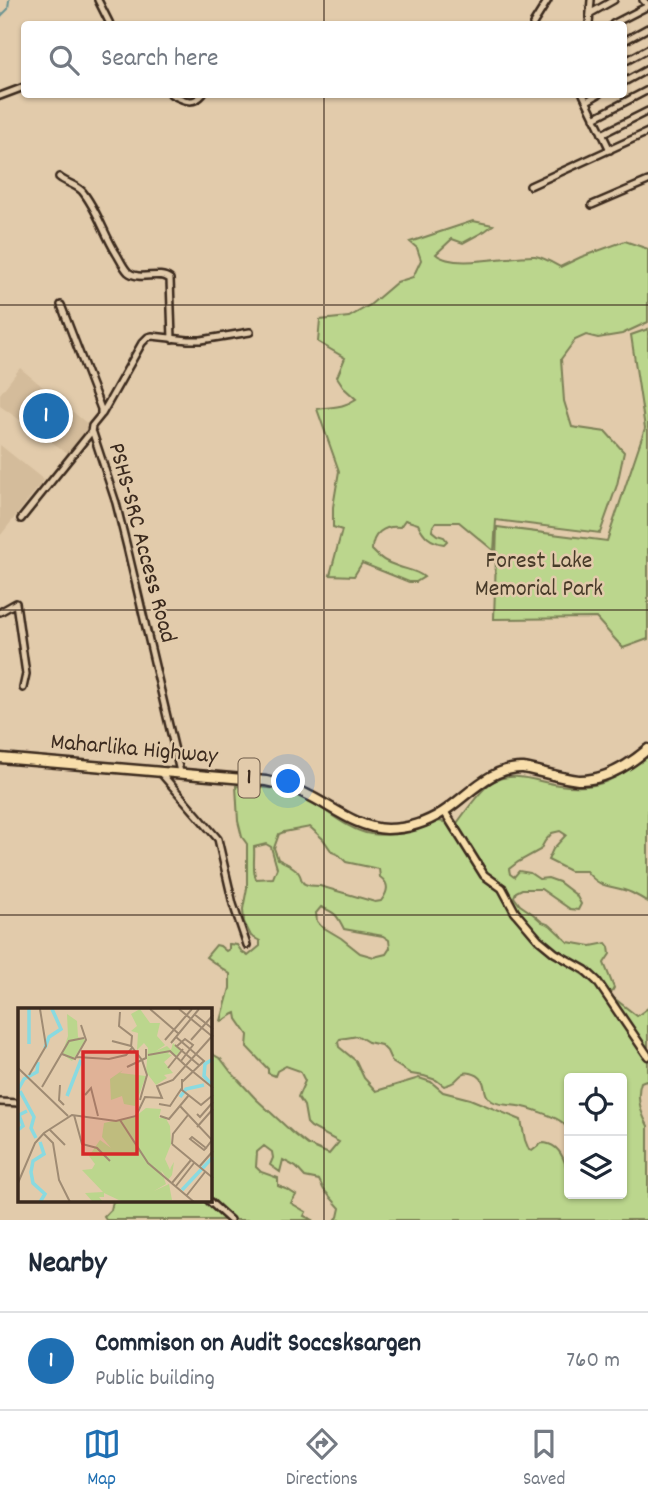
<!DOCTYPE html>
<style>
body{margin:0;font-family:Dekko,sans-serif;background:#f2f2f3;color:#1f2937}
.controls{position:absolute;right:21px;bottom:21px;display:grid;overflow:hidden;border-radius:7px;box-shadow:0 2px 5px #0004}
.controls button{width:63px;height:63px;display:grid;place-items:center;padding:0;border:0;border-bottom:2px solid #e0e1e3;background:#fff;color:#1f2937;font:35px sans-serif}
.you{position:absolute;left:289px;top:782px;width:24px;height:24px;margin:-18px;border:5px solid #fff;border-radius:50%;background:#1a73e8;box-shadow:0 0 0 10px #1a73e833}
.badge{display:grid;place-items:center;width:46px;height:46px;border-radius:50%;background:#1f6fb2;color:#fff;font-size:23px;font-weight:700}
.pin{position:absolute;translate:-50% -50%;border:4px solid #fff;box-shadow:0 2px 7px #0006}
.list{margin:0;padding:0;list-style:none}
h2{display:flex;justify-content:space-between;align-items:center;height:91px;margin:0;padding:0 28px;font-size:30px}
h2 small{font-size:23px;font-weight:400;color:#747a83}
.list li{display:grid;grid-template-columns:46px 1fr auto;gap:21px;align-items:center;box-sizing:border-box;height:98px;padding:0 28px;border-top:2px solid #e0e1e3}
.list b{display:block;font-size:26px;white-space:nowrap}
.list p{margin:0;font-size:23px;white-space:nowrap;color:#747a83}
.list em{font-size:23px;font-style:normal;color:#747a83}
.icon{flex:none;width:38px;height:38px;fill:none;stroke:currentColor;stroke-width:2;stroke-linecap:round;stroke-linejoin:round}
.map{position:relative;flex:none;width:648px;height:1220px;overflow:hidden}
.search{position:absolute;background:#fff;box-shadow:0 2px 5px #0004;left:21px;right:21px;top:21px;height:77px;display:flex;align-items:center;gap:18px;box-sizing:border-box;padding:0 24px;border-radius:7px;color:#747a83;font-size:26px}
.sheet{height:189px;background:#fff}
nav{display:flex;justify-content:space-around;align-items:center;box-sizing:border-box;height:98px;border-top:2px solid #e0e1e3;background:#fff;font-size:19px;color:#747a83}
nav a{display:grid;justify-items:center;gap:4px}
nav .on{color:#1f6fb2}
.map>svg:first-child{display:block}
.built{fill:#d4bc9b}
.green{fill:#bbd68d;stroke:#7b8056;stroke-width:2;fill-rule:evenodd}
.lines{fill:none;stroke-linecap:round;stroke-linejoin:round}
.stream{stroke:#6a9492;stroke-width:2}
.minor-casing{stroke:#3b2a1e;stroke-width:10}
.major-casing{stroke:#3b2a1e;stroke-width:11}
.highway-casing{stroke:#3b2a1e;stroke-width:13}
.minor{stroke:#e2cbab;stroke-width:5}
.major{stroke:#f8deab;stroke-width:6}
.highway{stroke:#f8deab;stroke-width:8}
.grid{fill:none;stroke:#3b2a1e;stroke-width:2;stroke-opacity:0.55}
.labels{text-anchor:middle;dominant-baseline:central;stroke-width:5;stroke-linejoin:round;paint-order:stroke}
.shield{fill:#e2cbab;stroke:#6d5a48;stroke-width:2}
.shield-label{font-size:23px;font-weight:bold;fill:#3b2a1e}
.street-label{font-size:24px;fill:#3b2a1e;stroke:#e2cbab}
.park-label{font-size:24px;fill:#483b29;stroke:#e2cbab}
.inset-river{fill:none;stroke:#89dae0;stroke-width:3.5}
.inset-road{fill:none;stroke:#9f8b73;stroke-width:2}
.view{fill:#d62828;fill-opacity:0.15;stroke:#d62828;stroke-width:3.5}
.inset-edge{fill:none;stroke:#3b2a1e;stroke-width:3.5}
</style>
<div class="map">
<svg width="648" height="1220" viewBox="0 0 648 1220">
<rect width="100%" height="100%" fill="#e2cbab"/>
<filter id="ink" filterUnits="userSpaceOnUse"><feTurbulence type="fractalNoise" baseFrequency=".0143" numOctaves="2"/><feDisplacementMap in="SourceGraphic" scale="14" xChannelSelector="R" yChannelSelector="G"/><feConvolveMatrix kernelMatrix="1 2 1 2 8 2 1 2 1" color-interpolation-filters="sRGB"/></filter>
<g filter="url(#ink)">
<!-- built -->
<path class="built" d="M 20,368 L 90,426 L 69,454 L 0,406 L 0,394 Z
M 0,445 L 44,480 L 0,536 Z"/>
<!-- green -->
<path class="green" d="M 473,221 L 493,225 L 485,231 L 463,243 L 452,239 L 436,254 C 453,270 511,255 535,256 C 543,257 553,263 560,267 L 581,257 L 625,241 L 648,249 L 648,322 L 622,334 L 598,338 L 586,335 L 575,340 L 561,359 L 564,401 L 572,427 L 606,432 L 624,452 L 617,485 L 600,533 L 496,520 L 494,551 L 459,522 L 436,522 L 433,526 L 432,531 L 437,535 L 444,537 L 447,541 L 444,544 C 430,542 424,536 418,524 L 405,520 L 400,527 C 384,525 372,534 372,550 C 379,558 387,563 397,566 C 407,570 416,570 424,577 L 416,582 L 409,582 L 362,563 L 354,576 L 330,575 L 342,530 L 333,527 L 333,507 L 339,471 L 317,409 C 333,406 341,409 356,399 L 345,389 L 337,377 L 345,358 L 318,342 L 320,320 L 349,317 L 370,305 L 397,282 L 413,277 L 421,260 L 417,248 L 410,242 Z
M 648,329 L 648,639 L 623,648 L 596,618 L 494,619 L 497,527 L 607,541 L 645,428 L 631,335 Z
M 648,754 L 648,902 C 643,899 638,896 632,893 C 612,884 602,891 586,871 L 570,871 L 548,860 L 553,849 L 566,835 L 560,831 L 552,833 L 545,841 L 540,850 L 518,862 L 509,869 L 510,874 L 514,877 L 519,871 L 530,873 L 539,879 L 548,878 L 559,882 L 576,895 L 581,904 L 578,910 L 570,909 L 541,889 L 522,889 L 516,892 L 514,897 L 520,905 L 533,914 L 542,922 L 550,925 L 568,942 L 591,946 L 606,943 L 609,947 L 610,954 L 604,963 L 614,988 L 610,995 L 637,1016 L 648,1008 L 648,1082 L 646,1080 L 641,1082 C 636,1096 641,1113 648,1126 L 648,1220 L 335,1220 L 338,1217 L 340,1208 L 324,1190 L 319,1180 L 305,1177 L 296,1167 L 283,1160 L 280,1172 L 270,1165 L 273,1158 L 272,1152 L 264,1146 L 257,1152 L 256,1167 L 261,1172 L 278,1178 L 278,1186 L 288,1190 L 296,1195 L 291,1203 L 306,1212 L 304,1216 L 313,1220 L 106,1220 L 104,1217 L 111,1210 L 113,1201 L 210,1201 L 210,1051 L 212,1052 L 214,1055 L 221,1059 L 231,1072 L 256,1099 L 293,1133 L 308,1145 L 329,1154 L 339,1142 L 311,1127 L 307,1123 L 304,1106 L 298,1097 L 305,1081 L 300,1071 L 286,1066 L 277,1071 L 275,1076 L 268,1073 L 268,1069 L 247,1047 L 248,1035 L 237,1019 L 236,1013 C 230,1015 227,1020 221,1021 L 230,988 L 230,974 L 206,957 L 216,945 L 220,946 L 226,951 L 229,949 L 229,944 L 237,945 L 242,952 L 248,956 L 260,946 L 260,941 L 251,936 L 244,922 L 243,909 L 247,888 L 247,844 L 242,837 L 238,821 L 236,786 C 260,787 283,787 305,798 C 326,809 347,830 371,834 C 387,836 404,833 419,828 C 424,826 429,823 434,822 C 441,820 448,823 453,829 C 462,816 479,791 491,783 C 511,769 538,782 559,785 C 572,787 590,787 602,783 C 619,777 634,765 648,754 ZM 310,827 L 323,839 L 332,852 L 339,855 L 346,862 L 379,869 L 380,877 C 390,884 388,892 381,901 L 375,902 L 320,886 C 292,886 308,878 294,868 C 289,864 283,862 278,859 L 274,848 L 279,834 L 284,832 ZM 266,844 L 271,847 L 277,868 L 273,878 L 256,879 C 252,869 255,858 254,847 ZM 500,883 L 506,885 L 511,902 L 549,947 L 582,965 L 597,978 L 595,984 C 578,969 557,961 540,946 C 520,929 511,907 497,887 ZM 321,907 C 336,913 337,915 344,929 L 383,936 L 389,940 L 390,948 L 386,954 L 374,957 L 360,953 L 341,938 L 321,926 L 317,921 L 316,913 ZM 358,1036 L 368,1042 L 381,1045 L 387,1051 L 392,1062 L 411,1074 L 424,1076 L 436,1080 L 444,1086 C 447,1085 451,1084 454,1082 C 460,1077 462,1071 471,1073 C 491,1078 479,1092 492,1101 C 501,1106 509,1104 518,1106 C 527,1107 557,1117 563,1123 C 567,1127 569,1133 569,1138 L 569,1078 L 622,1078 L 622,1194 L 569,1194 C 569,1176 566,1143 542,1143 L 532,1151 L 529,1150 L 525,1140 L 521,1120 L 470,1099 L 443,1092 L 431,1082 L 419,1078 L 376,1091 L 364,1078 L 356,1061 L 339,1047 L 338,1042 L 340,1039 Z"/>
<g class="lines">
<!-- stream -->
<path class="stream" d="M 0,17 L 8,9 L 9,0"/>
<defs>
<path id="minor" d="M 98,0 L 110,24
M 643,0 L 648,5
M 591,13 L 614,0
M 533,24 L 548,0
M 589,24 L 591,0
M 613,24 L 648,6
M 624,41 L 648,28
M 624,62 L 648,49
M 624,82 L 648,69
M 171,94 C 183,100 193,106 203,94
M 583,94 L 610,150
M 0,96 L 24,87
M 587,101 L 599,94
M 594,118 L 648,90
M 602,134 L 648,111
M 59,177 C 66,183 75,184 82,191 C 97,209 104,234 116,253 C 120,259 123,267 128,272 C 140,282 158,270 170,279 L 172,339
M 530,186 L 648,132
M 592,205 L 648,181
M 61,305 L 101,409 L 101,415 L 92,426 L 91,432
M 102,414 L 142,343 L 148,337 L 152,336 L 188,340 L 201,340 L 250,332
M 21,519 L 87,437 L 91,432 L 93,433 L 116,503 L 127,547 L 180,772
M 0,612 L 16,603 L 26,674 L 23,688
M 159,771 L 218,839 L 233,904 L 247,945
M 0,1102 L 19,1103
M 209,1201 L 230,1220"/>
<path id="major" d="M 444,811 L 484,875 L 502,888 L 515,912 L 538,939 L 555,953 L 585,970 L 597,981 L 648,1056"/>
<path id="highway" d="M 0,758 L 266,781 C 281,784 295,788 308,795 C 333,807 357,828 387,829 C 408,829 426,823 443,812 C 469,795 490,767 523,768 C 541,771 559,778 578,780 C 604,781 629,765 648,749"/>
</defs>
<!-- minor casing -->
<use href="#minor" class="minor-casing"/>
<!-- major casing -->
<use href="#major" class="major-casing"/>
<!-- highway casing -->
<use href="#highway" class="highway-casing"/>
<!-- minor -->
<use href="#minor" class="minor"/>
<!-- major -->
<use href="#major" class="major"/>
<!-- highway -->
<use href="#highway" class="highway"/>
</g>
</g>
<!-- grid -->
<path class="grid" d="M 324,0 L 324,24M 324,94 L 324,1220M 0,305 L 648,305M 0,610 L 648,610M 0,915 L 648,915"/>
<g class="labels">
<!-- shield labels -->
<rect class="shield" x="238.5" y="758.5" width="21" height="39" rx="5"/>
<g class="shield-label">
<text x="249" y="778">1</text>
</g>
<!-- street labels -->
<g class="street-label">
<text transform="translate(141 543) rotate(75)">PSHS-SRC Access Road</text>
<text transform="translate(134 750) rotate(5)">Maharlika Highway</text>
</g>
<!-- park labels -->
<g class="park-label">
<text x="539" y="562">Forest Lake<tspan x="539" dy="28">Memorial Park</tspan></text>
</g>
</g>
<!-- overview -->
<g transform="translate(18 1008)">
<rect width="194" height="194" fill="#e2cbab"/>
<path d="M 122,1 L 132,15 L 142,15 L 139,28 L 147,37 L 138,43 L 149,38 L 153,42 L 155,35 L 163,42 L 158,49 L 152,43 L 150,46 L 154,47 L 146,54 L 155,65 L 146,67 L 149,70 L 138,77 L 128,64 L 130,40 L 126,35 L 119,42 L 120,25 L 113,23 L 119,18 L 113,6 ZM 49,6 L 59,13 L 60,29 L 68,32 L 54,53 L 44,46 L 50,28 ZM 105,62 L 102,65 L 128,68 L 117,98 L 106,96 L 104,88 L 93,92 L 92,71 ZM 128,100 L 143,101 L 141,110 L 147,109 L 152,118 L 153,136 L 147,151 L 152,162 L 153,159 L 156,154 L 154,167 L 150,172 L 143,162 L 148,176 L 136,183 L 151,176 L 154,192 L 105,194 L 86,185 L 86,189 L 81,189 L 85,194 L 74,193 L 67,185 L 85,184 L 64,162 L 74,161 L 77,156 L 71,148 L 82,132 L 93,140 L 84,129 L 86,115 L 118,108 Z" fill="#bbd68d"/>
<path class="inset-river" d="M 11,36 L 11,1M 27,40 L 31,29 L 43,21 L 34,1M 193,76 L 186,68 L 187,56 L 195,51M 0,82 L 6,71 L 19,64 L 20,54M 2,83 L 16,109 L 13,120 L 18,130M 49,88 L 63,52M 162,89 L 168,81 L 186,77M 0,122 L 5,118 L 1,107 L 9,103M 22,134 L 26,146 L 15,153 L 13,164 L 15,175 L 27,186 L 22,194M 164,182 L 195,149"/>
<path class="inset-road" d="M 132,1 L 161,26M 161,1 L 195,29M 102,4 L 101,18 L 114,28 L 113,39M 176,6 L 195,21M 158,29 L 186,53 L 164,74M 147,32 L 174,1M 173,32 L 195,7M 94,33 L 113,38 L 124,52 L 129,67 L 122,92M 153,35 L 181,1M 157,37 L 182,58M 159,38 L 167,31 L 175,37 L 163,53M 44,46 L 57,51 L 68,32 L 63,17M 130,47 L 152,43 L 168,58M 58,49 L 91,51 L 108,47 L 114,40M 168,58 L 195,80M 109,59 L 128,50 L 128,41M 0,60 L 50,108M 150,60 L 165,41M 11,67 L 28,38 L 22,1M 164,71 L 164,82 L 183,97 L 195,87M 42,77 L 41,92 L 46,97M 24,79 L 51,33 L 66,30M 67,87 L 73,80 L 80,108M 141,96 L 152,98 L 164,80M 162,98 L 194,132 L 188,140M 179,106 L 182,109 L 195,94M 56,107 L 64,136 L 79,140 L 92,153M 142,108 L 151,111 L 171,87M 102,112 L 130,155 L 176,194M 179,119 L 195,101M 32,122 L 47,137M 26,126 L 35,135 L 41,172 L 52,194M 174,129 L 188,140 L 186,142 L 172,131 ZM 154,136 L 195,170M 154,136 L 155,126 L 170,107M 181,159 L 195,143M 0,175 L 17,135 L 26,125 L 54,107 L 98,113 L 118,108 L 127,89 L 144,90 L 139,78 L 155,72 L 195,27M 154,175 L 173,152M 158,178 L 176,155M 169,187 L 187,164"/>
<path class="view" d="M 65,44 L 119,44 L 119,146 L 65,146 Z"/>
<rect width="194" height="194" class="inset-edge"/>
</g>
</svg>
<div class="controls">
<button><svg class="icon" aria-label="locate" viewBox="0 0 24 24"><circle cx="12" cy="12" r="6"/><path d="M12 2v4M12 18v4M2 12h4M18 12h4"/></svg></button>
<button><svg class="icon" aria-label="layers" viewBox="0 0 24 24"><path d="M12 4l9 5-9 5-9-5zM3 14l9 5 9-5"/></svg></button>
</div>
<div class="you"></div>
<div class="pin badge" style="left:46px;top:416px">1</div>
<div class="search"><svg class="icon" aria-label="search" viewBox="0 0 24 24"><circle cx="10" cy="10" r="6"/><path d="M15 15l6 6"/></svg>Search here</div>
</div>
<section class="sheet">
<h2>Nearby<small></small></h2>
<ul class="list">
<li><span class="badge">1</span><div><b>Commison on Audit Soccsksargen</b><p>Public building</p></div><em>760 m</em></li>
</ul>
</section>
<nav>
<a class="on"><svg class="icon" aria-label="map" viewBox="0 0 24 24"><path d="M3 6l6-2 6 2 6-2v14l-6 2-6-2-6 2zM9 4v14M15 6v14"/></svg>Map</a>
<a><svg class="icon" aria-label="directions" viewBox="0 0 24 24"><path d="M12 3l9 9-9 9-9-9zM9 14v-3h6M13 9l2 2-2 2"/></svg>Directions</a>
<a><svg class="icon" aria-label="saved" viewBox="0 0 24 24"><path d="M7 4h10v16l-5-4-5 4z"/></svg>Saved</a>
</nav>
